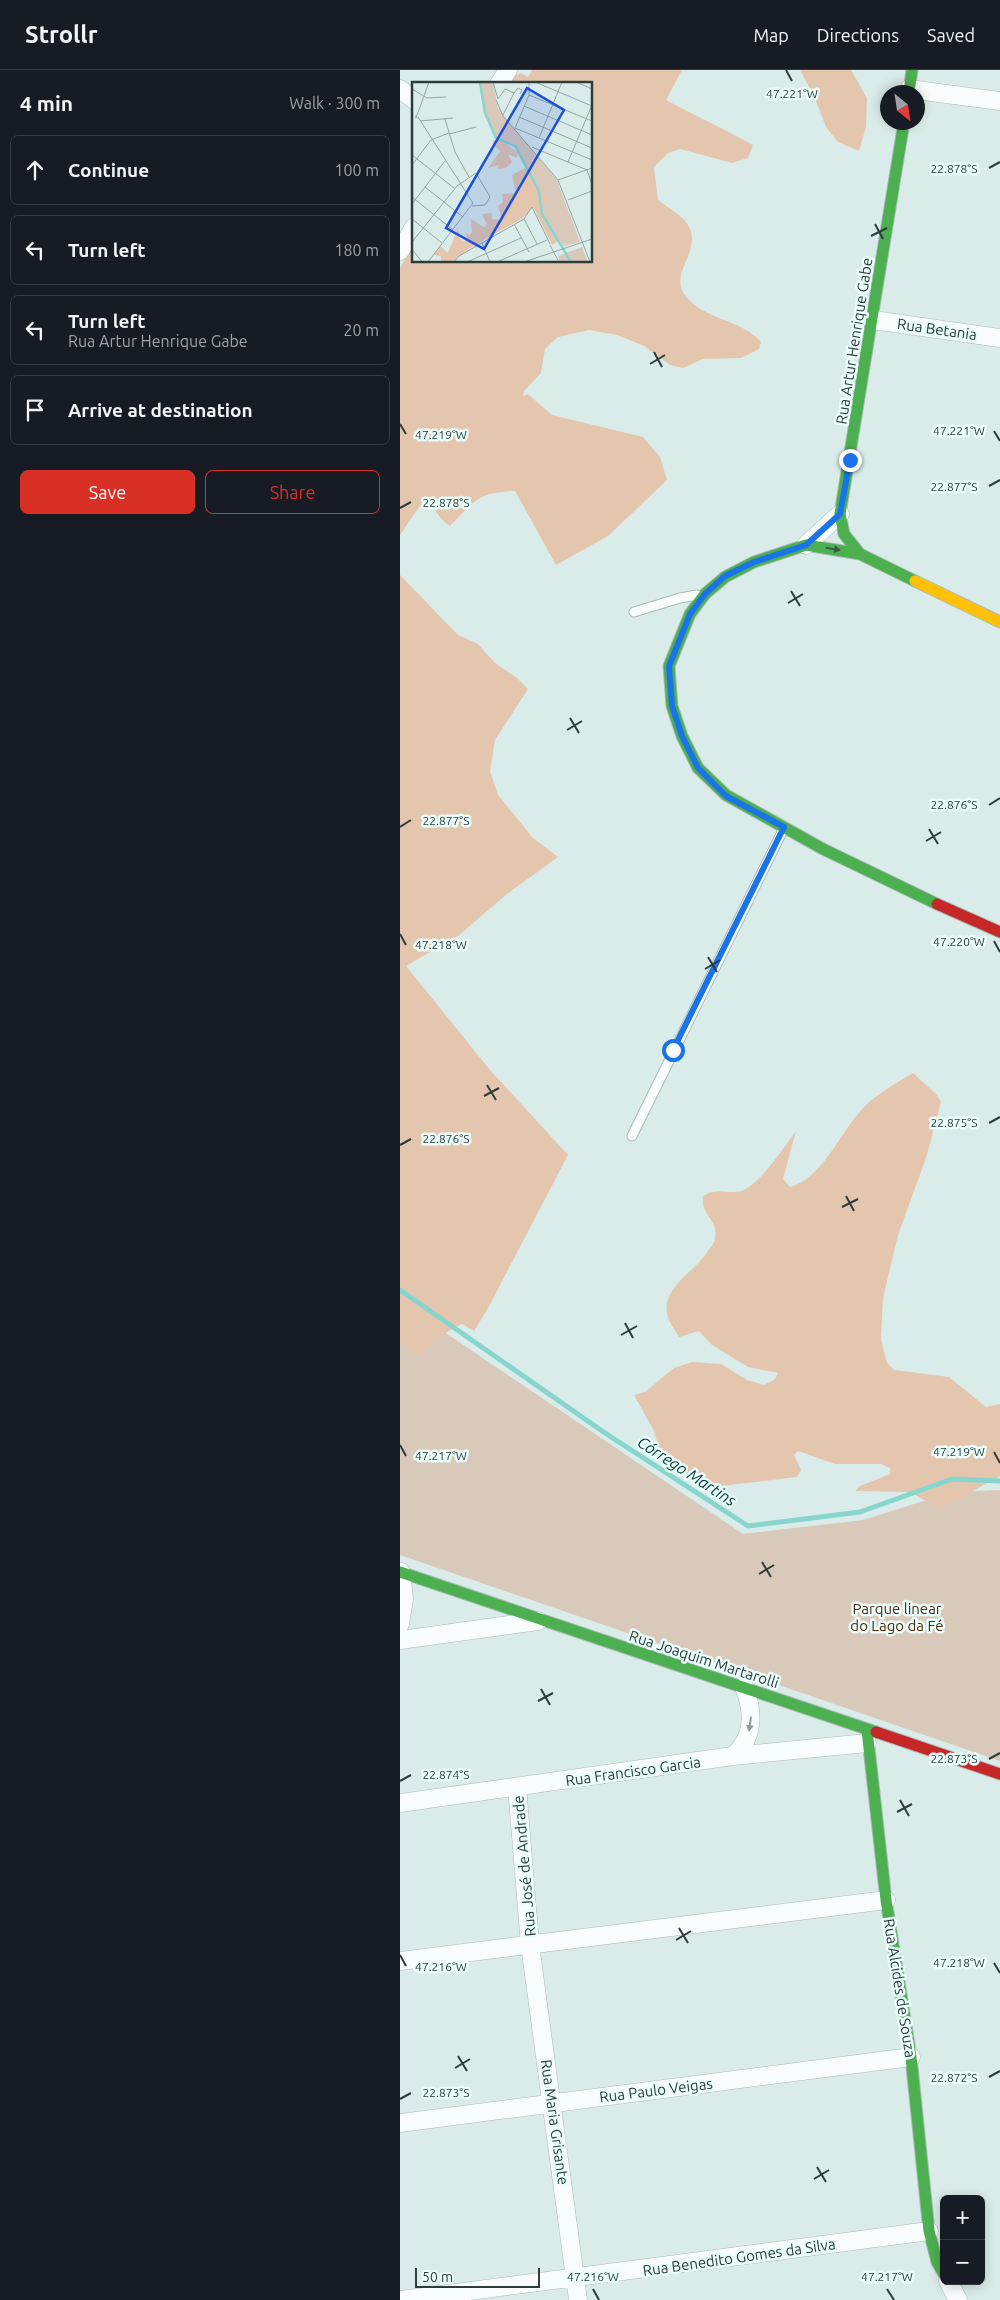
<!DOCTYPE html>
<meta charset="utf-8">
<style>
body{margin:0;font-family:Ubuntu,sans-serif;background:#242831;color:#f1f3f6}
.controls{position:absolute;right:15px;bottom:15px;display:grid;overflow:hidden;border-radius:8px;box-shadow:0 2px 12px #0003}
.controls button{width:45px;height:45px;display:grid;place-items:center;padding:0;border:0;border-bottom:1px solid #363941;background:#171b24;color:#f1f3f6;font:25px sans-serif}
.compass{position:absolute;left:480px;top:15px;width:45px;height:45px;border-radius:50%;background:#171b24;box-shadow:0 2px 12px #0003;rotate:150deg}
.scale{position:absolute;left:15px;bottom:12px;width:125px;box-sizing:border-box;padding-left:5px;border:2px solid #2e3c3a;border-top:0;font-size:14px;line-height:18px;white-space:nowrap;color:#2e3c3a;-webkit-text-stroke:4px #eafefb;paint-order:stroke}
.stop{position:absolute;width:15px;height:15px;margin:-11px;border:4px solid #1a73e8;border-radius:50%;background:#fff}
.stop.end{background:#1a73e8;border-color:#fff;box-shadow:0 1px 5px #0008}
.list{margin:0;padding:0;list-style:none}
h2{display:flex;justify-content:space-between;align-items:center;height:65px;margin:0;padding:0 20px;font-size:21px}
h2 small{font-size:16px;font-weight:400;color:#9ea1a6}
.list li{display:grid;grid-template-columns:32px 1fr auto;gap:15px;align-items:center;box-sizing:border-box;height:70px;margin:0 10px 10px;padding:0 10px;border:1px solid #363941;border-radius:8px}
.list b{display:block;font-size:19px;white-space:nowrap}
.list p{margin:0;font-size:16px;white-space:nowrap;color:#9ea1a6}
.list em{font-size:16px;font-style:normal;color:#9ea1a6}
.actions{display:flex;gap:10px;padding:15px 20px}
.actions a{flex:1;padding:11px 0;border:1px solid #d93025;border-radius:8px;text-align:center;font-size:18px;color:#d93025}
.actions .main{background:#d93025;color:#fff}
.icon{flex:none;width:28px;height:28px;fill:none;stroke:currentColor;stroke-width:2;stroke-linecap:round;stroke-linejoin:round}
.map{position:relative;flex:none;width:600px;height:2230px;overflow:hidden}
header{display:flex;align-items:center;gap:30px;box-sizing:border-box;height:70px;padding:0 25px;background:#171b24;border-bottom:1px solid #363941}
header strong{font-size:24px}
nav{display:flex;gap:28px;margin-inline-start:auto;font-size:18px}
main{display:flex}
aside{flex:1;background:#171b24}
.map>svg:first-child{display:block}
.green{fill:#d9c9bb}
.forest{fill:#e4c6af}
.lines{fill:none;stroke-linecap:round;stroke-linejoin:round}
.stream{stroke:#87d5cd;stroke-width:5}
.lane-casing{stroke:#abbab8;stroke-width:11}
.street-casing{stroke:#abbab8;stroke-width:19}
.fast-casing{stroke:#abbab8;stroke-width:13}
.slow-casing{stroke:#abbab8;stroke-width:13}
.jam-casing{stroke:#abbab8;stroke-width:13}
.lane{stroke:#f9fcfc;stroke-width:9}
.street{stroke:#f9fcfc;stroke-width:18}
.fast{stroke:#4caf50;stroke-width:11}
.slow{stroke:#ffc107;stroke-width:11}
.jam{stroke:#c62828;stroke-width:11}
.oneway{fill:#375e41}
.oneway2{fill:#949c9b}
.route{stroke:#1a73e8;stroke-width:6}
.ticks{fill:none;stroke:#2e3c3a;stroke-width:2}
.labels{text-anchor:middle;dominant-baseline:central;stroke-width:5;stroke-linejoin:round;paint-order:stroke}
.street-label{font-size:15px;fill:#2e3c3a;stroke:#eafefb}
.park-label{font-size:15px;fill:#56290c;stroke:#eafefb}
.water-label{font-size:16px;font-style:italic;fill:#053935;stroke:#eafefb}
.inset-river{fill:none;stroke:#87d5cd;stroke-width:2.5}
.inset-road{fill:none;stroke:#95a6a3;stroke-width:1}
.view{fill:#1d4ed8;fill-opacity:0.15;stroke:#1d4ed8;stroke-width:2.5}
.inset-edge{fill:none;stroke:#2e3c3a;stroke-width:2.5}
.ticks-label{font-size:12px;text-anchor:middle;fill:#2e3c3a;stroke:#eafefb;stroke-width:5;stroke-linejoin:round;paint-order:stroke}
</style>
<header>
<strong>Strollr</strong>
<nav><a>Map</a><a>Directions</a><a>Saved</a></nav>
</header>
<main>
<aside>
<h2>4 min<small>Walk · 300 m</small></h2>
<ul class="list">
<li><svg class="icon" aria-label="ahead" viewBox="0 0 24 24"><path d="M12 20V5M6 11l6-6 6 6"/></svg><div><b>Continue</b></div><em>100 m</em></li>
<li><svg class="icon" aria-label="left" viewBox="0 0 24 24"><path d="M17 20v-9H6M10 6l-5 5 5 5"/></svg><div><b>Turn left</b></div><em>180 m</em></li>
<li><svg class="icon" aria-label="left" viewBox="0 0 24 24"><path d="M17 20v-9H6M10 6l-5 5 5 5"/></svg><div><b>Turn left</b><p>Rua Artur Henrique Gabe</p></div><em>20 m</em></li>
<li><svg class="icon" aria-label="arrive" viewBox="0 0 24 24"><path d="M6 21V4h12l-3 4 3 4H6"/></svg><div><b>Arrive at destination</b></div></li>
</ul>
<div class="actions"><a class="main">Save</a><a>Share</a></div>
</aside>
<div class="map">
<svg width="600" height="2230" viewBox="0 0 600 2230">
<rect width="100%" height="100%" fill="#daece9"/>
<!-- green -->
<path class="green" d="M 0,1232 L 343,1464 L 463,1450 L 552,1422 L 600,1420 L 600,1691 L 0,1485 Z"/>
<!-- forest -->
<path class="forest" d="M 132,0 L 282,0 L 266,30 C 295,46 325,59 353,75 L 348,88 L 332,93 L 280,79 L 268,83 L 254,97 L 258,130 C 267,137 278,143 285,151 C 307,177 269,201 284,224 C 302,250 342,249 361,272 L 359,279 L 341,288 L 303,289 L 283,298 L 270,295 L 244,276 L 217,265 L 189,260 L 158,267 L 145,279 L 141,303 L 124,321 L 123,326 L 128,324 L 152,345 L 243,367 L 260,387 L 267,410 L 208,466 L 156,495 L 115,421 C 77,422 75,431 50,456 C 38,449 36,437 24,430 L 0,465 L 0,198 L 14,174 L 14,191 L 191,191 L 191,14 L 107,14 L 113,7 L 121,3 L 128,7 Z
M 400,0 L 451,0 L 467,28 L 466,57 L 459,81 L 438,72 L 426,57 L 413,24 Z
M 0,505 L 58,565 L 78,574 L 95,593 L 117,608 L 128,619 L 95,670 L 90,701 L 98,725 L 133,768 L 158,787 L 107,824 L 58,866 L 6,896 L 90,1000 L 168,1085 L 87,1240 L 74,1261 L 62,1254 L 47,1262 L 21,1286 L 8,1278 L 0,1269 Z
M 513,1003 L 536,1024 L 541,1032 L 526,1088 L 498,1165 L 483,1228 L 481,1269 L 487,1293 L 494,1300 L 549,1307 L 586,1337 L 600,1334 L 600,1406 L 540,1439 L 510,1422 L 455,1421 L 460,1416 L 490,1404 L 490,1398 L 481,1394 L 435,1394 L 398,1381 L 394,1385 L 401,1400 L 397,1407 L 321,1416 L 295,1409 L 263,1392 L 254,1361 L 234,1325 L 245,1322 L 274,1298 L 292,1292 L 321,1294 L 347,1310 L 364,1315 L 375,1309 L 378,1303 L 348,1297 L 312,1275 L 299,1261 L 279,1267 C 275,1260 268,1251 267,1243 C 263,1216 296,1201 308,1181 C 311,1177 315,1172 315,1168 C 319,1150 300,1145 303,1126 C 316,1118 327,1124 341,1121 C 359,1116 384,1077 396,1061 L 383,1109 L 390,1117 C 421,1108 438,1068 457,1045 C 472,1026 493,1015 513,1003 Z"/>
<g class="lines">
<!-- stream -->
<path class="stream" d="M 0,1220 L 205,1363 L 348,1456 L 460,1442 L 552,1409 L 600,1411"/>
<defs>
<path id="lane" d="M 234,542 L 280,528 L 297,525
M 232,1066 L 384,758"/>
<path id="street" d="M 99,14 L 108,0
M 0,19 L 14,30
M 509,19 L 600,31
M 0,181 L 14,157
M 473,250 L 600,268
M 406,475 L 440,444
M 0,1554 L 4,1529 L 1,1502
M 0,1570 L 138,1551
M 333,1686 C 354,1668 354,1642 344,1617
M 117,1717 L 130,1875 L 178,2230
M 0,1733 L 333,1686 L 467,1673
M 0,1891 L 486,1830
M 0,2053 L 511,1987
M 548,2211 L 558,2230
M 1,2230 L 529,2161"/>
<path id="fast" d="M 509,22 L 512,0
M 504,52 L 440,444 L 444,464 L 460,484 L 515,511
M 460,484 L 406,475 L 354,492 L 325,507 L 305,524 L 290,544 L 269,596 L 272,636 L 282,666 L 298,698 L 326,725 L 423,779 L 537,834
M 0,1502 L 476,1662
M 467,1660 L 486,1830 L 511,1987 L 529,2161 L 537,2192 L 544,2204"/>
<path id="slow" d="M 515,511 L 600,552"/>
<path id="jam" d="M 537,834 L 600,862
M 476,1662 L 600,1704"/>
</defs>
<!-- lane casing -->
<use href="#lane" class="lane-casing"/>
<!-- street casing -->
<use href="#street" class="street-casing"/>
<!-- fast casing -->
<use href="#fast" class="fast-casing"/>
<!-- slow casing -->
<use href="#slow" class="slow-casing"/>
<!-- jam casing -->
<use href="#jam" class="jam-casing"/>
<!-- lane -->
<use href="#lane" class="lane"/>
<!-- street -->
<use href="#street" class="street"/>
<!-- fast -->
<use href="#fast" class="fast"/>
<!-- slow -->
<use href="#slow" class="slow"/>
<!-- jam -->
<use href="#jam" class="jam"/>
</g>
<!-- one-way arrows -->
<defs><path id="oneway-solid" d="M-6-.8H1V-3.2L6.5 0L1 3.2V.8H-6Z" transform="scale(1.25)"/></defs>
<use class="oneway" href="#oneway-solid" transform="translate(433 479) rotate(9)"/>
<use class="oneway2" href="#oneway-solid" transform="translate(350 1654) rotate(98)"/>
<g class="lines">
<!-- route -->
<path class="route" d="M 273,980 L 384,757 L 326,726 L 298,698 L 282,666 L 272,636 L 269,596 L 290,544 L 305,524 L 325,506 L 354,492 L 406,475 L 440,444 L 450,390"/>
</g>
<!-- ticks -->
<path class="ticks" d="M 386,0 L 392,11M 589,98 L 600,92M 475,154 L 483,169M 471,166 L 487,158M 254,282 L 262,297M 250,294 L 265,285M 0,354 L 6,364M 594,361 L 600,371M 589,416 L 600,410M 0,438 L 11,432M 391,521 L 400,536M 388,533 L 403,524M 170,648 L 179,663M 167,660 L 182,651M 589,735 L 600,728M 0,757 L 11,750M 529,759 L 538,774M 526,771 L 541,762M 0,864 L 6,875M 594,871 L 600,882M 308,887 L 317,902M 305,899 L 320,890M 87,1015 L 96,1030M 84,1026 L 99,1018M 589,1053 L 600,1047M 0,1075 L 11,1069M 446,1126 L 454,1141M 442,1137 L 458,1129M 225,1253 L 233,1268M 221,1265 L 237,1256M 0,1375 L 6,1386M 594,1382 L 600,1393M 362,1492 L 371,1507M 359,1504 L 374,1495M 141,1619 L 150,1635M 138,1631 L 153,1623M 589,1689 L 600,1683M 0,1711 L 11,1705M 500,1730 L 509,1746M 497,1742 L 512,1734M 279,1858 L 288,1873M 276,1870 L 291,1861M 0,1885 L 6,1896M 594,1893 L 600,1903M 58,1986 L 67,2001M 55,1998 L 70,1989M 589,2007 L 600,2001M 0,2029 L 11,2023M 417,2097 L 426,2112M 414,2109 L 429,2100M 193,2219 L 199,2230M 487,2219 L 494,2230"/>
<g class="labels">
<!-- street labels -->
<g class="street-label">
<text transform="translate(537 259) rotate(8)">Rua Betania</text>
<text transform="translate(454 271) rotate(-81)">Rua Artur Henrique Gabe</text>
<text transform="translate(304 1589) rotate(18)">Rua Joaquim Martarolli</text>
<text transform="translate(233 1701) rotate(-8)">Rua Francisco Garcia</text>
<text transform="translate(124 1796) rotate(-95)">Rua José de Andrade</text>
<text transform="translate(500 1918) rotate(81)">Rua Alcides de Souza</text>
<text transform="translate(256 2020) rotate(-7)">Rua Paulo Veigas</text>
<text transform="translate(155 2052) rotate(82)">Rua Maria Grisante</text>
<text transform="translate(339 2187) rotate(-8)">Rua Benedito Gomes da Silva</text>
</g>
<!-- park labels -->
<g class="park-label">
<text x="497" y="1538">Parque linear<tspan x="497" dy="17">do Lago da Fé</tspan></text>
</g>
<!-- water labels -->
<g class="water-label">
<text transform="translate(287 1401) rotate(33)">Córrego Martins</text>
</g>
</g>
<!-- overview -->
<g transform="translate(12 12)">
<rect width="180" height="180" fill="#daece9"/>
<path d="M 69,0 L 81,0 L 86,26 L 145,98 L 168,160 L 152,164 L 137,145 L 131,133 L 128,109 L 103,63 L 84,56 L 73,30 ZM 170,165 L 176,180 L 148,180 L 146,174 Z" fill="#d9c9bb"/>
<path d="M 82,58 L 90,58 L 106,71 L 105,76 L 96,72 L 100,80 L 94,86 L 85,87 L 87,83 L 76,86 L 88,69 L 80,61 ZM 113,86 L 117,86 L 120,96 L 137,116 L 132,122 L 130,132 L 146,159 L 140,163 L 121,125 L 111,136 L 58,166 L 40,180 L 29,180 L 29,174 L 22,173 L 28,164 L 36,171 L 46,146 L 48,157 L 52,159 L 56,156 L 52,150 L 58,153 L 60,150 L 59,137 L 72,145 L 75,143 L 70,132 L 80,131 L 80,137 L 90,138 L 86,124 L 91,120 L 90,112 L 104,111 L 100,93 Z" fill="#e4c6af"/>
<path class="inset-river" d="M 68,0 L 73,31 L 84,56 L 103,64 L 127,109 L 130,132 L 158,178"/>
<path class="inset-road" d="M 81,0 L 86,17M 123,0 L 180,24M 164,0 L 180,7M 0,7 L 15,16 L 34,15M 102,11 L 106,6 L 110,8 L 108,12M 117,13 L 180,39M 86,17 L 93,7 L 102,11 L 91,33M 84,18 L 91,34 L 146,98 L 178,180M 112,24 L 180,53M 4,33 L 4,36 L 17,0M 6,35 L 61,121 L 16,180M 107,35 L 180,66M 33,37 L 43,70 L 57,95M 8,39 L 41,36M 103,46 L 180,78M 103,46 L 117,13 L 117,0M 37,52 L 64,45M 127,56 L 150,0M 120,65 L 175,88 L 180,103M 0,73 L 42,106M 156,80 L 180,23M 0,83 L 19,58 L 37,51M 146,98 L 180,86M 13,105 L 51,135M 0,115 L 41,148M 156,118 L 180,109M 0,122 L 33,79M 0,137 L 30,161M 112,137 L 125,162M 102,142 L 117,170M 0,160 L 45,104 L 64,91 L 78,115 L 73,123 L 60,124M 70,161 L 78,180M 138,163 L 147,180M 0,167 L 10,180M 42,180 L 47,174 L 112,137 L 120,125 L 138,162M 55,180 L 109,156M 85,180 L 135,158M 112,180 L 180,157"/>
<path class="view" d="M 115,6 L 152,28 L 72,167 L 34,146 Z"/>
<rect width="180" height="180" class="inset-edge"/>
</g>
<g class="ticks-label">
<text x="392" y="28">47.221°W</text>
<text x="554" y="103">22.878°S</text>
<text x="559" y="365">47.221°W</text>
<text x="41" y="369">47.219°W</text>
<text x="554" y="421">22.877°S</text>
<text x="46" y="437">22.878°S</text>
<text x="554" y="739">22.876°S</text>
<text x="46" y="755">22.877°S</text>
<text x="559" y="876">47.220°W</text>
<text x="41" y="879">47.218°W</text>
<text x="554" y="1057">22.875°S</text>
<text x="46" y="1073">22.876°S</text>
<text x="559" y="1386">47.219°W</text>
<text x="41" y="1390">47.217°W</text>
<text x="554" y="1693">22.873°S</text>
<text x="46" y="1709">22.874°S</text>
<text x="559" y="1897">47.218°W</text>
<text x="41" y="1901">47.216°W</text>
<text x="554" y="2012">22.872°S</text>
<text x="46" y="2027">22.873°S</text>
<text x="193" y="2211">47.216°W</text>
<text x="487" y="2211">47.217°W</text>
</g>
</svg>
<div class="controls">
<button>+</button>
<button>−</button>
</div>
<svg class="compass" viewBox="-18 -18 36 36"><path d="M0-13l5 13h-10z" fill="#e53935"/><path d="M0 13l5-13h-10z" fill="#9ea1a6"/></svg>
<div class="scale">50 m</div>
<div class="stop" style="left:273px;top:980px"></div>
<div class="stop end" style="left:450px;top:390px"></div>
</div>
</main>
